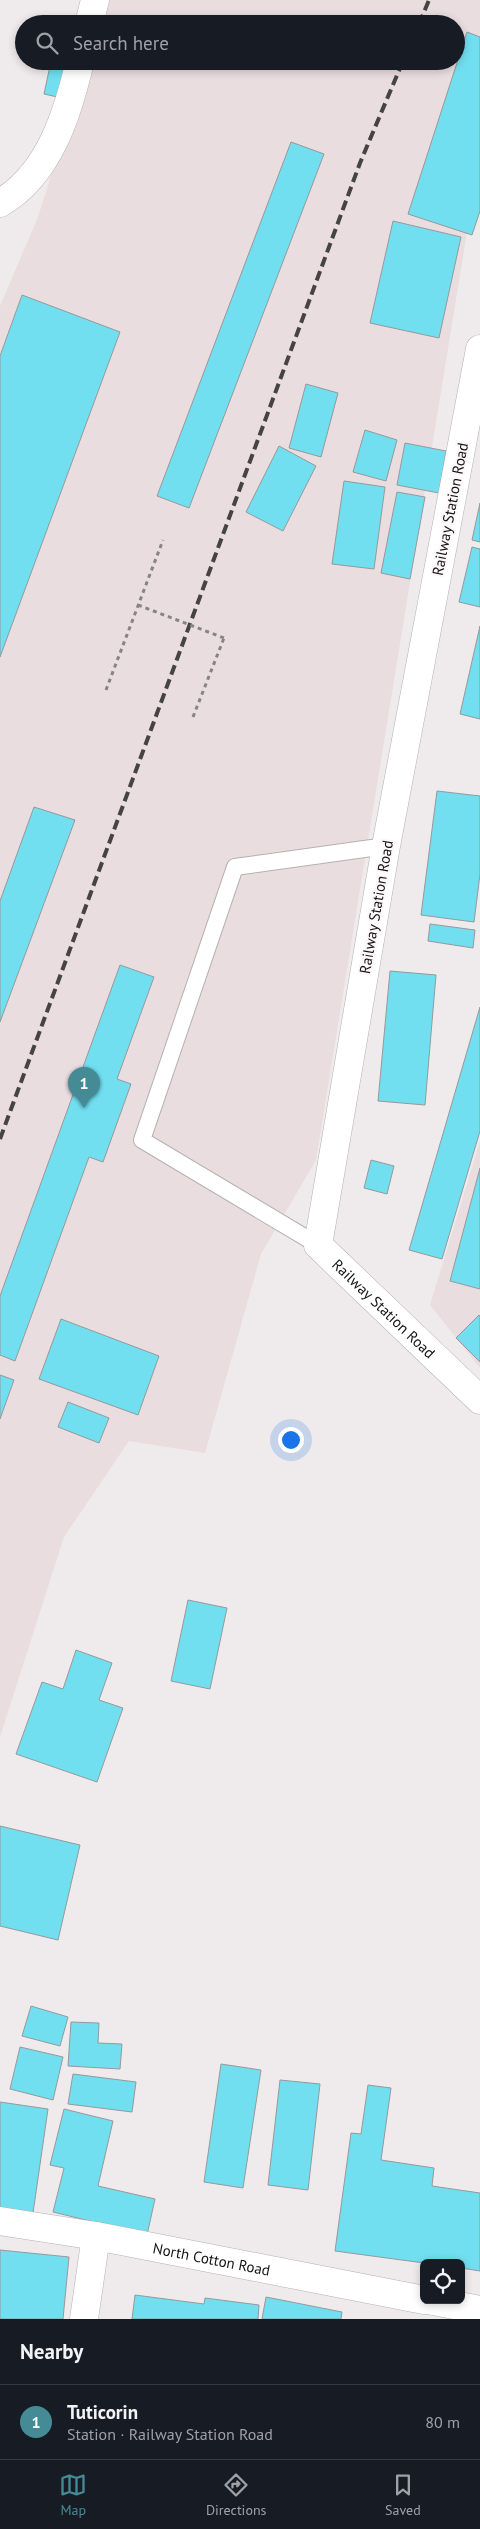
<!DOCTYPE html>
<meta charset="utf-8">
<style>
body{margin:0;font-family:"PT Sans",sans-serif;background:#242831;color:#f1f3f6}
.controls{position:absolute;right:15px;bottom:15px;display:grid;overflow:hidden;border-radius:8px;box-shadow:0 2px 8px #0003}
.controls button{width:45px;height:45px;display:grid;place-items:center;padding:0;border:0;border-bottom:1px solid #363941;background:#171b24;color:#f1f3f6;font:25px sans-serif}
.you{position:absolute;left:290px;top:1439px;width:18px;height:18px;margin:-12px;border:4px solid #fff;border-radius:50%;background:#1a73e8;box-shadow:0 0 0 8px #1a73e833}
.badge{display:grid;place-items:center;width:32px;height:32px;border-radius:50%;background:#458b96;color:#fff;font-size:16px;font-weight:700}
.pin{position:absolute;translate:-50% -41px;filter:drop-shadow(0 1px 2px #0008)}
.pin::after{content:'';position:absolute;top:26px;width:18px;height:15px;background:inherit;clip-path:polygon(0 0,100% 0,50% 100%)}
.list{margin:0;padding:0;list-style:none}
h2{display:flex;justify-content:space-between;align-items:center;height:65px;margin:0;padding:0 20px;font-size:21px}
h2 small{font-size:16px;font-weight:400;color:#9ea1a6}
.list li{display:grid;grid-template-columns:32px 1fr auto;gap:15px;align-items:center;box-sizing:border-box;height:75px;padding:0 20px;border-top:1px solid #363941}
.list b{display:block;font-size:19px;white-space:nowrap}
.list p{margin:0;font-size:16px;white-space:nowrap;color:#9ea1a6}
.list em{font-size:16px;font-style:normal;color:#9ea1a6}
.icon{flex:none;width:28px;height:28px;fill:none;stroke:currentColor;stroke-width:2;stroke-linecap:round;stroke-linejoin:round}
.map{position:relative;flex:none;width:480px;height:2319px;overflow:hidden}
.search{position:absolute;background:#171b24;box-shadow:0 2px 8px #0003;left:15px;right:15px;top:15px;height:55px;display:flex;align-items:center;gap:12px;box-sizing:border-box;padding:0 18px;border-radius:28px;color:#9ea1a6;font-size:19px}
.sheet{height:140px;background:#171b24}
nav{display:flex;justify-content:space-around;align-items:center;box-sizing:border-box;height:70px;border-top:1px solid #363941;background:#171b24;font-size:14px;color:#9ea1a6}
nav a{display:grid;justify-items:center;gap:2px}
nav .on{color:#458b96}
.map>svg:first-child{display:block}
.built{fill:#e9dde0}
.building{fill:#71dff0;stroke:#96999a}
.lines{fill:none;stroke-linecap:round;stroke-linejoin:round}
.lane-casing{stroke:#b5b1b2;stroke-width:18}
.street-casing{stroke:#b5b1b2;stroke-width:29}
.secondary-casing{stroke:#b5b1b2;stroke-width:29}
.path{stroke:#868485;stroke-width:3;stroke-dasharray:4 4;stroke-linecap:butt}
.lane{stroke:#fff;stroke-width:16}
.street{stroke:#fff;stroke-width:28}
.secondary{stroke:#fff;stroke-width:28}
.rail{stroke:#454344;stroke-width:4;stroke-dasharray:10 5;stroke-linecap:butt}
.path-bridge{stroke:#868485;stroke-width:3;stroke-dasharray:4 4;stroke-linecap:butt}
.labels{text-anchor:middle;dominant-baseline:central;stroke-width:4.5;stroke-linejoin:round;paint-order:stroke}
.street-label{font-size:15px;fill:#151415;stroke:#fcf8f9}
</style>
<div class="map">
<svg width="480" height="2319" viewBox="0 0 480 2319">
<rect width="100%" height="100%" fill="#efebec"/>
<!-- built -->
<path class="built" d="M 104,0 L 480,0 L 480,194 L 467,232 L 316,1160 L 261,1254 L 205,1453 L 129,1441 L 64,1537 L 0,1737 L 0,306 L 38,217 L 87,61 L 456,61 L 456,24 L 98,24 Z
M 480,1141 L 480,1368 L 430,1305 Z"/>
<!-- building -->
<path class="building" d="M 467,32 L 480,37 L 480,211 L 472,235 L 408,214 Z
M 33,61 L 49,61 L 49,68 L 32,66 Z
M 51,61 L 71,61 L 62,98 L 44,94 Z
M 291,142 L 324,154 L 189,508 L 157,496 Z
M 393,221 L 461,237 L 439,338 L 370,323 Z
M 22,295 L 120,332 L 0,657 L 0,356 Z
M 306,384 L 338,393 L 321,457 L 289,448 Z
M 365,430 L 397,440 L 386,481 L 353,472 Z
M 405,443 L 446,451 L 439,493 L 397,485 Z
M 279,446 L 316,466 L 283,531 L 246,512 Z
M 344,481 L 385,487 L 374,569 L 332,564 Z
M 397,492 L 425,497 L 410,579 L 381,573 Z
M 480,503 L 480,542 L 472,540 Z
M 472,547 L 480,549 L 480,607 L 459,602 Z
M 480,626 L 480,719 L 460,714 Z
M 437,791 L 480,796 L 480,874 L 474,922 L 421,915 Z
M 34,807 L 75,820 L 0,1022 L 0,901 Z
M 430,924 L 475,930 L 473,948 L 428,941 Z
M 120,965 L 154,977 L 117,1079 L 131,1084 L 103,1162 L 89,1157 L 15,1361 L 0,1355 L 0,1296 Z
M 390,971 L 436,975 L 425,1105 L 378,1101 Z
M 480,1007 L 480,1131 L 442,1259 L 409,1250 Z
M 371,1160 L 394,1166 L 387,1194 L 364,1188 Z
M 480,1168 L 480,1289 L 450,1281 Z
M 479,1315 L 480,1316 L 480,1362 L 456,1338 Z
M 61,1319 L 159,1356 L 138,1415 L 39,1379 Z
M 0,1375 L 14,1380 L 0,1419 Z
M 68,1402 L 109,1418 L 99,1443 L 58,1427 Z
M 188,1600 L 227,1608 L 210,1689 L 171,1681 Z
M 76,1650 L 112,1663 L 99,1700 L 123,1708 L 97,1782 L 16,1754 L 42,1682 L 63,1689 Z
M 0,1826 L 80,1845 L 58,1940 L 0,1926 Z
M 31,2006 L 68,2017 L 60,2046 L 22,2036 Z
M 71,2022 L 99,2023 L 98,2043 L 122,2044 L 120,2069 L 68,2066 Z
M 20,2047 L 63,2057 L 53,2100 L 10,2089 Z
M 221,2064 L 261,2070 L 243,2188 L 204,2182 Z
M 73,2074 L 136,2082 L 132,2112 L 68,2104 Z
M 280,2080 L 320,2084 L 308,2190 L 268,2185 Z
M 368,2085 L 391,2088 L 381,2160 L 434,2168 L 432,2186 L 480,2193 L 480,2271 L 461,2268 L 461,2263 L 424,2263 L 335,2251 L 351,2133 L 361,2134 Z
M 0,2102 L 48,2109 L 33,2213 L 0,2208 Z
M 64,2109 L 113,2121 L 98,2186 L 155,2199 L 147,2235 L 53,2212 L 64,2168 L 50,2165 Z
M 0,2250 L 69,2257 L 63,2319 L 0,2319 Z
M 135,2295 L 204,2304 L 205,2298 L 259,2305 L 258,2319 L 132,2319 Z
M 266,2297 L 342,2312 L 341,2319 L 262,2319 Z"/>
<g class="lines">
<defs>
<path id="lane" d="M 318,1245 L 142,1140 L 235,867 L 386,846"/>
<path id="street" d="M 89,24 L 95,0
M 0,203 C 49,175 68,113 80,61
M 84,2319 L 96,2236"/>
<g id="secondary">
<path id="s1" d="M 480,349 L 386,846 L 318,1245 L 480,1400"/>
<path id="s2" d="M 0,2221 L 96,2236 L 424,2300"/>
<path d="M 428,2300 L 480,2310"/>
</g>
</defs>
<!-- lane casing -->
<use href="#lane" class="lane-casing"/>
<!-- street casing -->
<use href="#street" class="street-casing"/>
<!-- secondary casing -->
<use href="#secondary" class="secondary-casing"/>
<!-- path -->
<path class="path" d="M 106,690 L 163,540
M 193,717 L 224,638"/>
<!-- lane -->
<use href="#lane" class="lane"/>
<!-- street -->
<use href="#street" class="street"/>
<!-- secondary -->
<use href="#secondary" class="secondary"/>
<!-- rail -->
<path class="rail" d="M 419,24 L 429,0
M 0,1139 L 360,163 L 403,61"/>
<!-- path-bridge -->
<path class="path-bridge" d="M 138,605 L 224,638"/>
</g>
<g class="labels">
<!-- street labels -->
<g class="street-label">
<text transform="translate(450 509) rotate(-79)">Railway Station Road</text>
<text transform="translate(376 907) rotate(-80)">Railway Station Road</text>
<text stroke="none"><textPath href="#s1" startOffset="1002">Railway Station Road</textPath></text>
<text stroke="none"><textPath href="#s2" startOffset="215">North Cotton Road</textPath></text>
</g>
</g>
</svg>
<div class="controls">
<button><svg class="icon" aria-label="locate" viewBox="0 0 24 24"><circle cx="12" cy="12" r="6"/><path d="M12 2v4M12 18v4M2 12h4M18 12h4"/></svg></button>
</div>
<div class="you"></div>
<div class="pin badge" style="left:84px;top:1108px">1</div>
<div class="search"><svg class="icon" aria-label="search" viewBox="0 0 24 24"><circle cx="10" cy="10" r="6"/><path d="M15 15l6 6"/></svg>Search here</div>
</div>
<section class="sheet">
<h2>Nearby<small></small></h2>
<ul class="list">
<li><span class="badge">1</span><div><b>Tuticorin</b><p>Station · Railway Station Road</p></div><em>80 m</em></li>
</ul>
</section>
<nav>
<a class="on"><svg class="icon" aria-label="map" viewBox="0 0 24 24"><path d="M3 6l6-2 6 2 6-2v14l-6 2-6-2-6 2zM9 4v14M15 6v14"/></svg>Map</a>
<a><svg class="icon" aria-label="directions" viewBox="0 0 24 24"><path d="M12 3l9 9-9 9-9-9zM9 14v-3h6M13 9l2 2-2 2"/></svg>Directions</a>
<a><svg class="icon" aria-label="saved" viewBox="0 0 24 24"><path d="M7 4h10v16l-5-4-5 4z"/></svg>Saved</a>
</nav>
